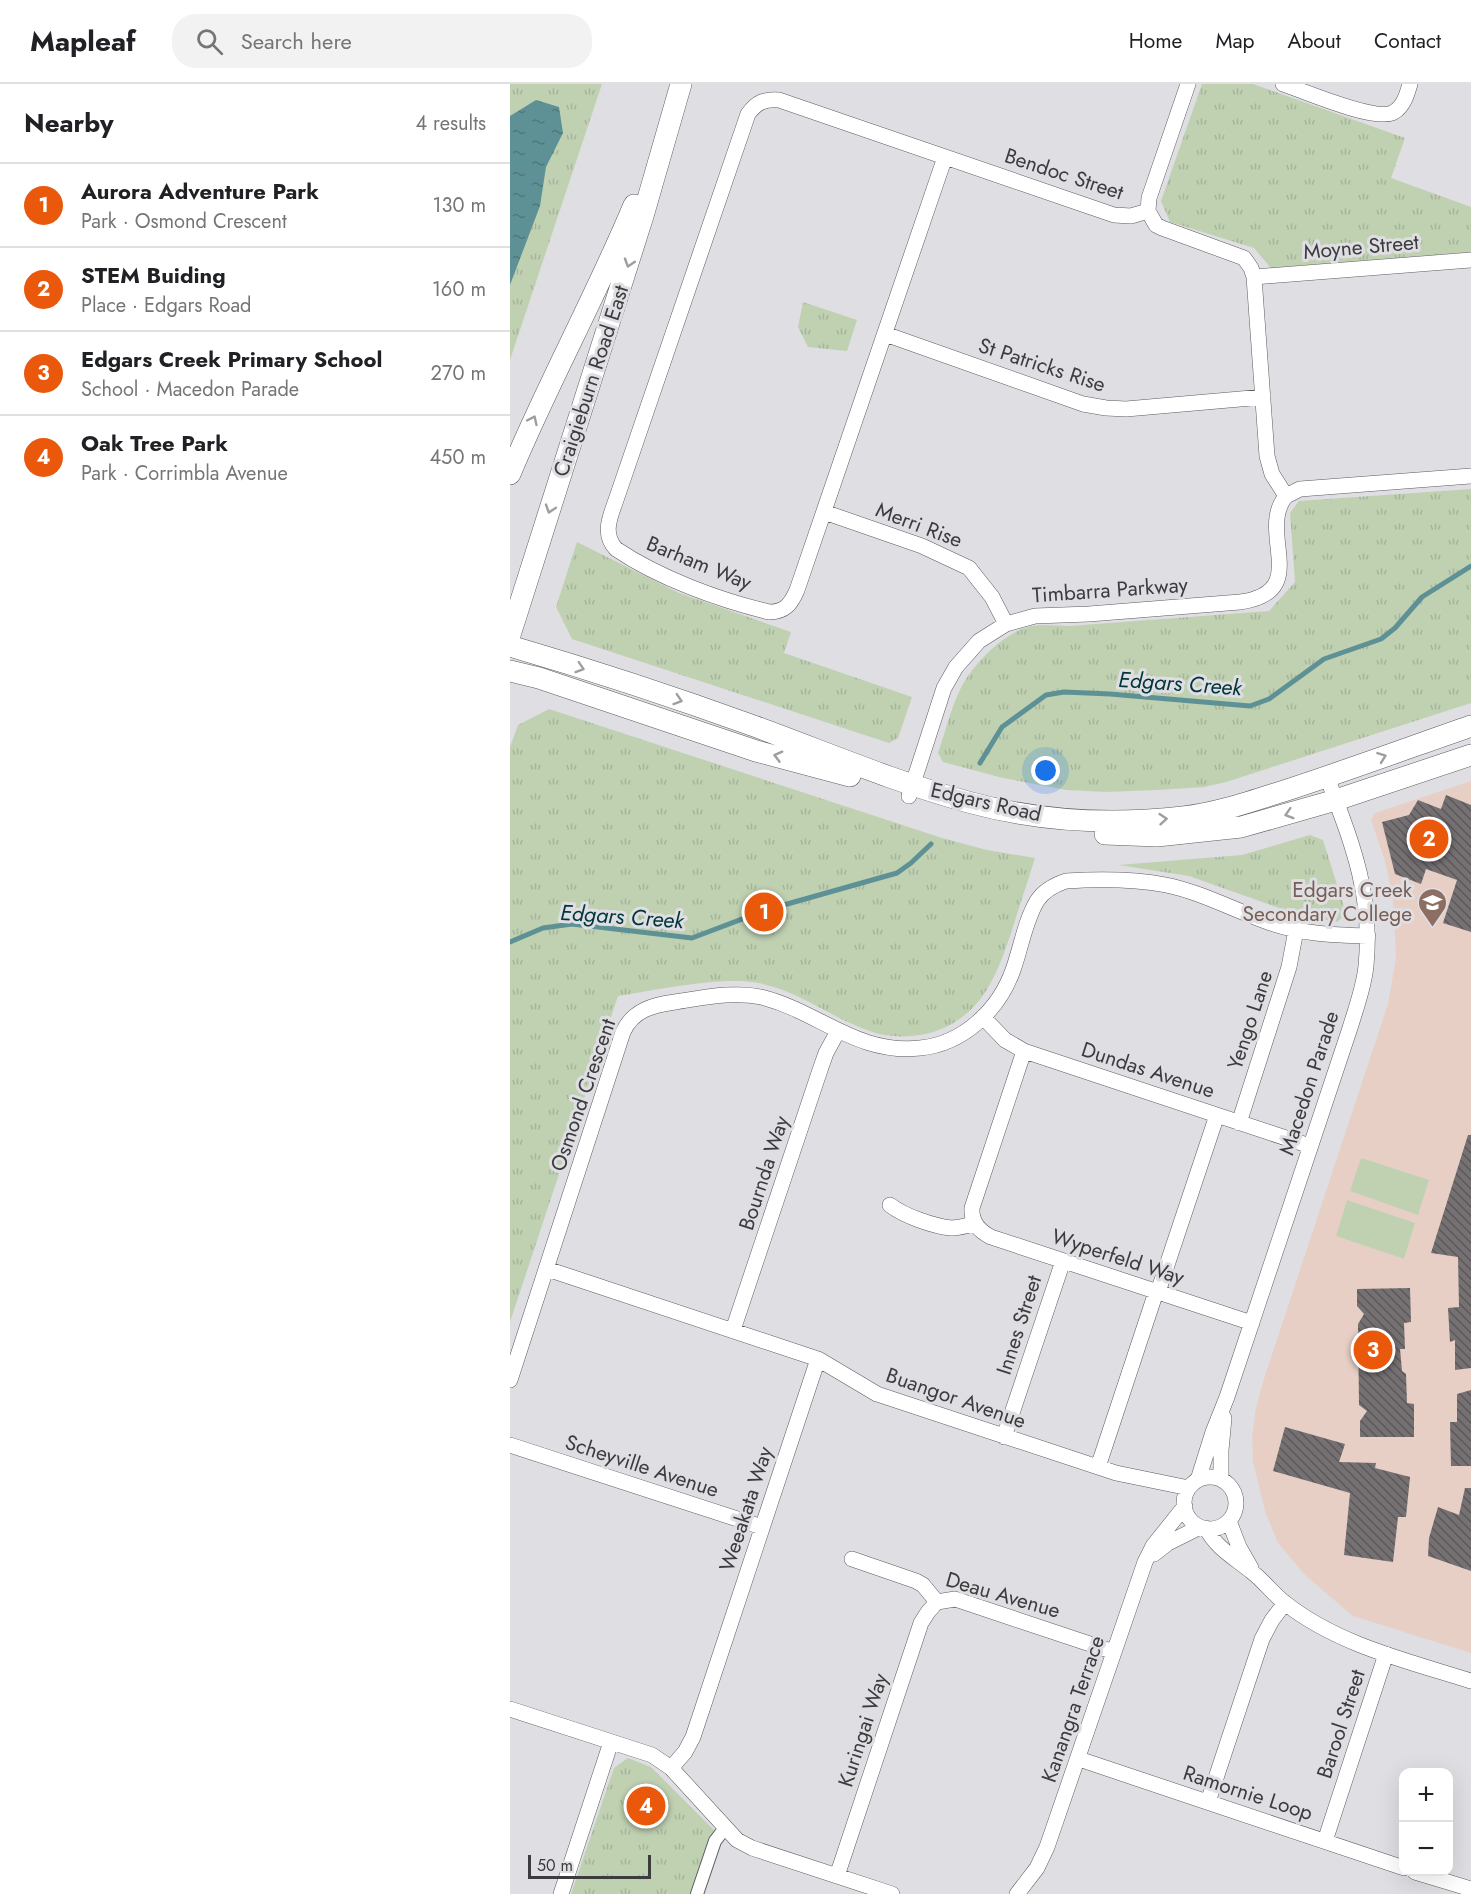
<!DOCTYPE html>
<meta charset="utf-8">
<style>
body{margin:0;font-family:Jost,sans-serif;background:#f2f2f2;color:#202124}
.controls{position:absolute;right:18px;bottom:18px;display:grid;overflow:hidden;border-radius:12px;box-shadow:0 6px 24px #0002}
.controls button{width:54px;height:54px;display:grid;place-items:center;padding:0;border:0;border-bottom:2px solid #e0e0e0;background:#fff;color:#202124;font:30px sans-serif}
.scale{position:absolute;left:18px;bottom:15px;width:123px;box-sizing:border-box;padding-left:6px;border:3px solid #3c3c3e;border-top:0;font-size:16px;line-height:21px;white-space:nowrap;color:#3c3c3e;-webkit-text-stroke:4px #dedee3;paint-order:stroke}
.you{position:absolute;left:536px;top:687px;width:21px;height:21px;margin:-15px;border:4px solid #fff;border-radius:50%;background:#1a73e8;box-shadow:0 0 0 9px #1a73e833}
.badge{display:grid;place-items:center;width:39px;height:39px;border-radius:50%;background:#ea580c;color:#fff;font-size:20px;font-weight:700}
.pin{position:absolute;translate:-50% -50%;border:3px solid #fff;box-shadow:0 2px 6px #0006}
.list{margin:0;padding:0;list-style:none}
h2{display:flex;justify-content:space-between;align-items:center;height:78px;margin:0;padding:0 24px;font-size:26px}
h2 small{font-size:20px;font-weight:400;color:#757577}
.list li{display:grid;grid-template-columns:39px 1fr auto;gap:18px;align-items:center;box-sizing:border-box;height:84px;padding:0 24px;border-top:2px solid #e0e0e0}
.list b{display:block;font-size:22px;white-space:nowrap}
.list p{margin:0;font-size:20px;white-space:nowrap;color:#757577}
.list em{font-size:20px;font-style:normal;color:#757577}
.icon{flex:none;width:33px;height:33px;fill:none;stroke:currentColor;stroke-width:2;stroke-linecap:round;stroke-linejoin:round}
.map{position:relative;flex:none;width:961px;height:1810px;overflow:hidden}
header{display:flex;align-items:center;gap:36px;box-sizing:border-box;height:84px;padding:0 30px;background:#fff;border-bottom:2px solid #e0e0e0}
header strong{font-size:28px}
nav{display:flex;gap:33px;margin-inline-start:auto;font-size:21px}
.search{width:420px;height:54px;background:#f2f2f2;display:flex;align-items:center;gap:15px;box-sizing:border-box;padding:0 21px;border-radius:24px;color:#757577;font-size:22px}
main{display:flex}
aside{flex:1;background:#fff}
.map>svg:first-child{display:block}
.education{fill:#e7cfc6}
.grass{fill:#c0d1b2}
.park{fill:url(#park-tufts)}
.water{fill:url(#water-ripples)}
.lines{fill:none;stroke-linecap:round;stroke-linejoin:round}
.stream{stroke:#5e9195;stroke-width:5}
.building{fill:url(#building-back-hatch)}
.pedestrian-casing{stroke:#5c5c61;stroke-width:14}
.minor-casing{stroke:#5c5c61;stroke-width:16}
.secondary-casing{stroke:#5c5c61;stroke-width:22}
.pedestrian{stroke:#fff;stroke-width:12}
.minor{stroke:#fff;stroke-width:15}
.secondary{stroke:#fff;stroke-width:21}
.oneway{stroke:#9e9e9e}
.labels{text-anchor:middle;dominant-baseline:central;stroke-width:6;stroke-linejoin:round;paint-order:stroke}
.street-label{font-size:21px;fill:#3c3c3e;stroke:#dedee3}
.education-label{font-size:21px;fill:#785e54;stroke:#dedee3;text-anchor:end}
.water-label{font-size:22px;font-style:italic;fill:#003539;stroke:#dedee3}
</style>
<header>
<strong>Mapleaf</strong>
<div class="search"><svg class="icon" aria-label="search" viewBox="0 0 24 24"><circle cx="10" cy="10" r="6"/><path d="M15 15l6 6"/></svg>Search here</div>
<nav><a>Home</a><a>Map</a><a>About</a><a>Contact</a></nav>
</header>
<main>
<aside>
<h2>Nearby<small>4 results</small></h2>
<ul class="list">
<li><span class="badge">1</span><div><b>Aurora Adventure Park</b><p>Park · Osmond Crescent</p></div><em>130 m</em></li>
<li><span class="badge">2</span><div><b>STEM Buiding</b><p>Place · Edgars Road</p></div><em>160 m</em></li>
<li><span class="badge">3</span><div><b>Edgars Creek Primary School</b><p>School · Macedon Parade</p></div><em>270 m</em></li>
<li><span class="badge">4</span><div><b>Oak Tree Park</b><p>Park · Corrimbla Avenue</p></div><em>450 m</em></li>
</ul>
</aside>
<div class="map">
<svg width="961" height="1810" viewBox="0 0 961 1810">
<defs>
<pattern id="park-tufts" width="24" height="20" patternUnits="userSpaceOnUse" patternTransform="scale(1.5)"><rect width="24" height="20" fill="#c0d1b2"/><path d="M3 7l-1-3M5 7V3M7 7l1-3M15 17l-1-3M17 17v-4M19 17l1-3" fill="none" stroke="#a6b49a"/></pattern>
<pattern id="water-ripples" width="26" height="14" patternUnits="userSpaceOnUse" patternTransform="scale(1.5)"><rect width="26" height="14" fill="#5e9195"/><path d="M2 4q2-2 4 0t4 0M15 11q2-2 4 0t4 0" fill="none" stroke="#4f787b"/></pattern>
<pattern id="building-back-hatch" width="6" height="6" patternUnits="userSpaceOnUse" patternTransform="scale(1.5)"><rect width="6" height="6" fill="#757071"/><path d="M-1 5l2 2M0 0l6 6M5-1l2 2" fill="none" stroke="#5c585a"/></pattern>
</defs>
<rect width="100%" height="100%" fill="#dedee3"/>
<!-- education -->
<path class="education" d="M 961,697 L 961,1569 L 843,1532 L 796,1492 L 768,1459 L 755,1427 L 743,1377 L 742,1353 L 746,1324 L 753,1298 L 878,920 L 886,874 L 883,814 L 875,777 L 861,736 L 865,729 Z"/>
<!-- grass -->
<path class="grass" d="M 851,1074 L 919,1096 L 908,1131 L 840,1107 Z
M 837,1116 L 905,1139 L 894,1175 L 826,1152 Z"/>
<!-- park -->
<path class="park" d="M 0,0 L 92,0 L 0,276 Z
M 692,0 L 743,0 L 895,54 L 881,94 L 961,123 L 961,168 L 761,184 L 744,164 L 660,138 L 651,117 Z
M 293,218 L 347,236 L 337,267 L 298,263 L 288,243 Z
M 961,405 L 961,619 L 716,698 L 694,703 L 647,706 L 596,708 L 556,706 L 493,694 L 433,678 L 428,669 C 435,649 440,627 449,608 C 460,583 494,547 522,542 C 534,540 547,542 559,542 L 759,527 L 785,498 L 780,429 L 789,417 Z
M 67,458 L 169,509 L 281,548 L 274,569 L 402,613 L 388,654 L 379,659 L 62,555 L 46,523 Z
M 39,625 L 432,754 L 477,766 L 525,774 C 518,797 510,820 503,843 C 487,891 473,933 420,949 C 399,954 377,954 357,946 C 320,933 287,906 248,899 C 210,892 148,906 108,912 L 0,1238 L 0,663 L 8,641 Z
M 800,751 L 813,756 L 834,823 L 835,831 L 827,838 L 786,830 L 679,792 L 609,781 L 732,771 Z
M 118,1674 L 141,1683 L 206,1748 L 183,1810 L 61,1810 L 104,1684 Z"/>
<!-- water -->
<path class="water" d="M 26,16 L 49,23 L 53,49 L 36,83 L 30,122 L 0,201 L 0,32 Z"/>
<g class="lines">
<!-- stream -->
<path class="stream" d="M 470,679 L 492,643 L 536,611 L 554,608 L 600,610 L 740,622 L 759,615 L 814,575 L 871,555 L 885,544 L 912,513 L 961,482
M 0,858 L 33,844 L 62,840 L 182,854 L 256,826 L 387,789 L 401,779 L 421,760"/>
</g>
<!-- building -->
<path class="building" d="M 936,711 L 961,721 L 961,848 L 933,839 L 947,796 L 916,785 L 911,800 L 885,790 L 872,738 L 899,731 L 908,716 L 931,725 Z
M 958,1051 L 961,1051 L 961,1284 L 945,1286 L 945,1256 L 940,1258 L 938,1224 L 949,1223 L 948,1173 L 921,1169 Z
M 900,1204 L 901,1238 L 894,1239 L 895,1265 L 890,1265 L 892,1287 L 896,1290 L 897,1319 L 904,1320 L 904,1353 L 850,1353 L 850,1337 L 857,1327 L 849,1321 L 848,1240 L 854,1230 L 847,1222 L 847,1205 Z
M 961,1306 L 961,1382 L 941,1382 L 940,1338 L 947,1338 L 947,1310 Z
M 775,1343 L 835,1360 L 829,1378 L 866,1379 L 865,1384 L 900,1393 L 896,1433 L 888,1433 L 883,1478 L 834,1471 L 840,1409 L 763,1387 Z
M 955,1404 L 961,1404 L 961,1487 L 918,1472 L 919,1454 L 928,1423 L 949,1431 Z"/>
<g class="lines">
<defs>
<path id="pedestrian" d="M 187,1810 L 205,1757 L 215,1744"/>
<path id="minor" d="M 773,0 C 794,7 867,39 884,28 C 894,22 897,10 900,0
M 638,127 L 639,114 L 678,0
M 744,193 L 961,176
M 375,250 L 573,320 L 596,324 L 616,325 L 753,313
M 776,412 L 790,405 L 961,392
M 314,428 L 412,462 L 459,484 L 482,513 L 496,540
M 399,712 L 434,604 L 446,583 L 469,557 L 496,540 L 525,532 L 579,530 L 730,518 C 803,508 746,448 776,412 L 762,390 L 757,372 L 744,193 L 741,184 L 734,174 L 652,144 L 646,141 L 638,127 L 621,132 L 604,131 L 269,16 C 254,15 247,18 238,30 L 106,416 C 100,433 92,450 106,465 C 149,494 209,516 259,528 C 275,528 281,520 287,506 L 435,73
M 473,933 L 495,956 L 514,967 L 800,1062
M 514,967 L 462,1124 C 461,1138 469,1147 481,1153 L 742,1239
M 729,1039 L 779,883 L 786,846
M 380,1121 C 394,1132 423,1142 441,1144 C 449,1144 458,1141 465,1140
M 37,1185 L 308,1275 L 367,1310 L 606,1389 L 679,1404
M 648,1208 L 707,1031
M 223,1246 L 310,986 L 316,969 L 328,947
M 0,1296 L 113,948 C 123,926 143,921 165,918 C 193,914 223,907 251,913 C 308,927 347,971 410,964 C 453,960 489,926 503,886 C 511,864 515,837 527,817 C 534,806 544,801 556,797 C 588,795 624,795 656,801 C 690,808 722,825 755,837 C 791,850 820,851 858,852
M 494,1353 L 553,1177
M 0,1361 L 252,1443
M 588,1383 L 646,1208
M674 1419a26 26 0 1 1 52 0a26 26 0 1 1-52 0Z
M 711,1395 L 711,1366 L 714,1334
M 688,1396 L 703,1348 L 717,1313 L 840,944 C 846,924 854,903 856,882 C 863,810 842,759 817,693
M 719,1437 L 729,1463 L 741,1484
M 696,1444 C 706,1464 725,1474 742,1488 C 754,1497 763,1510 775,1519 C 828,1561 898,1577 961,1597
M 644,1470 L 658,1459 L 690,1443
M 342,1475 L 406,1497 L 413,1501 L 427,1518 L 445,1515 L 604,1568
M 0,1625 L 142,1671 L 161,1684 L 227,1756 L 242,1764 L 382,1810
M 569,1675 L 894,1784
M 161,1684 L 175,1668 L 183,1653 L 308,1275
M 698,1718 L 752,1555 L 762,1536 L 775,1519
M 815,1757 L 876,1570
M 905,1788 L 961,1805
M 327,1792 L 411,1539 L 418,1528 L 427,1518
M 51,1810 L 101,1658
M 507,1810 L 527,1784 L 537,1763 L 635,1478 L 643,1462 L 675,1422"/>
<path id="secondary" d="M 0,390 C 38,299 86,212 124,121
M 0,551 L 133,132 L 171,0
M 0,562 C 82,586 164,613 244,642 C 315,668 385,698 458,718 C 527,737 602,741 673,733 C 709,729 745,716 780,705 C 841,685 901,663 961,642
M 0,587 L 29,594 L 246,667 L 340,692
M 595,750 L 647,752 L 731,743 L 826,716 L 961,671"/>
</defs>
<!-- pedestrian casing -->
<use href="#pedestrian" class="pedestrian-casing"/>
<!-- minor casing -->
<use href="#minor" class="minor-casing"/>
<!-- secondary casing -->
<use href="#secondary" class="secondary-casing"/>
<!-- pedestrian -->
<use href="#pedestrian" class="pedestrian"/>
<!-- minor -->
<use href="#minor" class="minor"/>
<!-- secondary -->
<use href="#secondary" class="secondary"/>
</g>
<!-- one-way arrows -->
<defs><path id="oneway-chevron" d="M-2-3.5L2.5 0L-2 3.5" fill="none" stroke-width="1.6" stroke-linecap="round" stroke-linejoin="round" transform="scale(1.5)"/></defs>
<g class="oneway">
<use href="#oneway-chevron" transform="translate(119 179) rotate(108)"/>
<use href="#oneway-chevron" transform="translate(23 336) rotate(-65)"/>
<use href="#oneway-chevron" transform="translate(40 425) rotate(108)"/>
<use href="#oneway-chevron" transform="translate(70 584) rotate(18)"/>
<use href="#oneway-chevron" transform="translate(168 616) rotate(18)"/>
<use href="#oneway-chevron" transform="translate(268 672) rotate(-165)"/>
<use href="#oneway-chevron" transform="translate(872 673) rotate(-20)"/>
<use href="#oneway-chevron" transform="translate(779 730) rotate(163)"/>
<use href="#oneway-chevron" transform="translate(653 735) rotate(-5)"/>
</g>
<!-- icons -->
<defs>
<symbol id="school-pin" viewBox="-11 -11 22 30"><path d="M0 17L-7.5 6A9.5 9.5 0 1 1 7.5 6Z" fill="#8d6e63" stroke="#dedee3"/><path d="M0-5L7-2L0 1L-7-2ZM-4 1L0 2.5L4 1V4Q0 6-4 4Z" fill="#fff"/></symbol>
</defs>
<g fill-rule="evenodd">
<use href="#school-pin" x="906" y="802" width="33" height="45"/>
</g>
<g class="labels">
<!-- street labels -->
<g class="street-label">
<text transform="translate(554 90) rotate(18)">Bendoc Street</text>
<text transform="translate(851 163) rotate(-5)">Moyne Street</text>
<text transform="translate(532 281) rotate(18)">St Patricks Rise</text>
<text transform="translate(81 297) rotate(-72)">Craigieburn Road East</text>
<text transform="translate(409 441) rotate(21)">Merri Rise</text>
<text transform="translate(189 479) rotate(22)">Barham Way</text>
<text transform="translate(600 506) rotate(-4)">Timbarra Parkway</text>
<text transform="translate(476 718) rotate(13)">Edgars Road</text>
<text transform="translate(740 936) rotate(-72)">Yengo Lane</text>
<text transform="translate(638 986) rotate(18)">Dundas Avenue</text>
<text transform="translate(799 999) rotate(-72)">Macedon Parade</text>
<text transform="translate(73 1011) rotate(-71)">Osmond Crescent</text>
<text transform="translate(254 1089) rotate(-72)">Bournda Way</text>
<text transform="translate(608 1173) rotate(18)">Wyperfeld Way</text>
<text transform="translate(509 1241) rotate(-72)">Innes Street</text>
<text transform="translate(446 1314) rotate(19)">Buangor Avenue</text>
<text transform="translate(132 1382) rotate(18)">Scheyville Avenue</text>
<text transform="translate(236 1425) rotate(-72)">Weeakata Way</text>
<text transform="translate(493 1511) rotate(16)">Deau Avenue</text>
<text transform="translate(563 1625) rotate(-71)">Kanangra Terrace</text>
<text transform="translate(831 1640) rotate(-72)">Barool Street</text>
<text transform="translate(353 1646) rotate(-72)">Kuringai Way</text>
<text transform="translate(738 1709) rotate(18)">Ramornie Loop</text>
</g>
<!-- education labels -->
<g class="education-label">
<text x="902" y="806">Edgars Creek<tspan x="902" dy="24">Secondary College</tspan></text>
</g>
<!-- water labels -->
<g class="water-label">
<text transform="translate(670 599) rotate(4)">Edgars Creek</text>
<text transform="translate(112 832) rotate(4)">Edgars Creek</text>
</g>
</g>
</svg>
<div class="controls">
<button>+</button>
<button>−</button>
</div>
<div class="scale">50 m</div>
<div class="you"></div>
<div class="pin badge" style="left:254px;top:828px">1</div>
<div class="pin badge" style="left:919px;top:755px">2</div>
<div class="pin badge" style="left:863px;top:1266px">3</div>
<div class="pin badge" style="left:136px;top:1722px">4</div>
</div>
</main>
